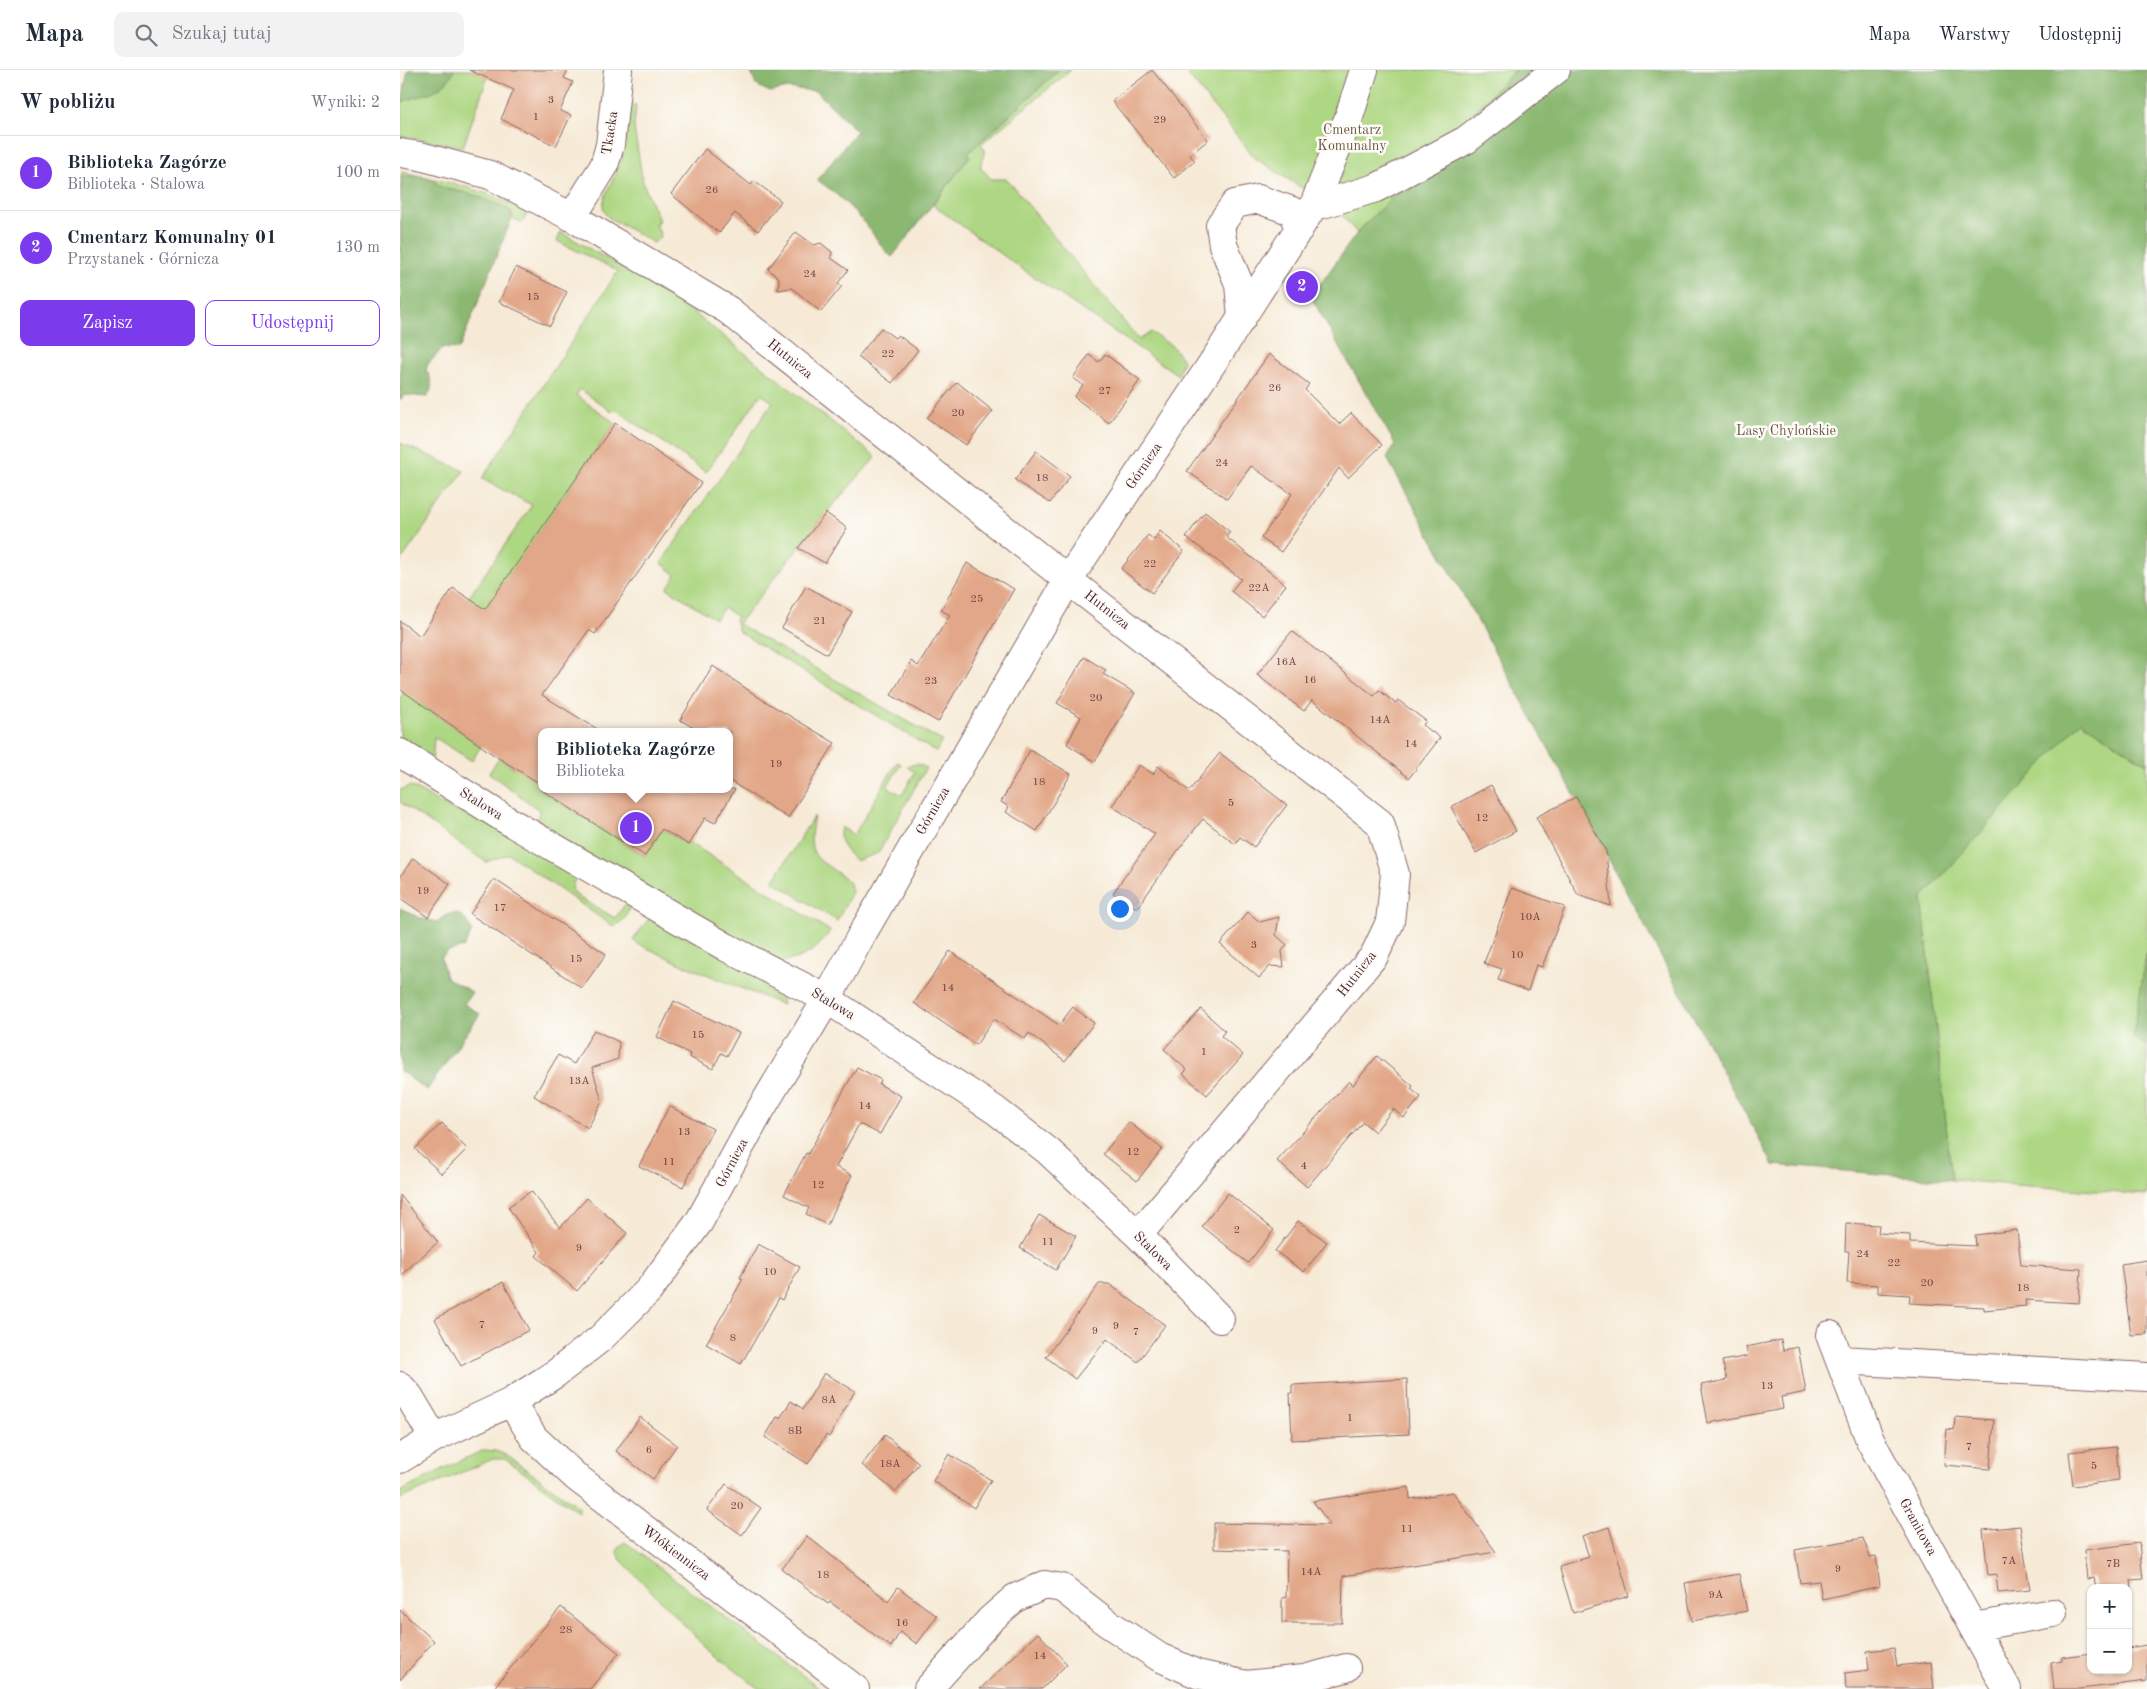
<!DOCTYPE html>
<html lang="pl">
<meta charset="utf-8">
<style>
body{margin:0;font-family:"Old Standard TT",serif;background:#f2f2f3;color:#1f2937}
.controls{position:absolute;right:15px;bottom:15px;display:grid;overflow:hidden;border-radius:10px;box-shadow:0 1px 4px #0004}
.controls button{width:45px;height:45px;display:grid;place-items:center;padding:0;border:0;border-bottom:1px solid #e0e1e3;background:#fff;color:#1f2937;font:25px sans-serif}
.you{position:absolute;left:719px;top:838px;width:18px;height:18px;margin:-12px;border:4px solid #fff;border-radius:50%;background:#1a73e8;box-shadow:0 0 0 8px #1a73e833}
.badge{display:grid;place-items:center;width:32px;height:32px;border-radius:50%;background:#7c3aed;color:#fff;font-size:16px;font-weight:700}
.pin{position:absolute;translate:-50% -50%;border:2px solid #fff;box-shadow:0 1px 5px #0006}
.popup{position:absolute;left:138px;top:658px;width:195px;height:65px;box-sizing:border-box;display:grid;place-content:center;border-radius:10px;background:#fff;filter:drop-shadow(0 1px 4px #0005);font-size:16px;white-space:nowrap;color:#747a83}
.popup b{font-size:19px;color:#1f2937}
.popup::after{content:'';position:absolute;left:50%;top:100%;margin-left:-10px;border:10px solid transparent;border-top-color:#fff}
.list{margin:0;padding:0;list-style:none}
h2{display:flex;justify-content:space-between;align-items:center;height:65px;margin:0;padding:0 20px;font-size:21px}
h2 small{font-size:16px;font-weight:400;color:#747a83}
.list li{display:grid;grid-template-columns:32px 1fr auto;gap:15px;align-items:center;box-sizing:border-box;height:75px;padding:0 20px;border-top:1px solid #e0e1e3}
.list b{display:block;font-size:19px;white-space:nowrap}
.list p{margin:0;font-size:16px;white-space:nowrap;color:#747a83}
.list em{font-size:16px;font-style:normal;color:#747a83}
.actions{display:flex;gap:10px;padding:15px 20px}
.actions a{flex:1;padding:11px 0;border:1px solid #7c3aed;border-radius:10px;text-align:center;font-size:18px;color:#7c3aed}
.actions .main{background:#7c3aed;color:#fff}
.icon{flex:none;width:28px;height:28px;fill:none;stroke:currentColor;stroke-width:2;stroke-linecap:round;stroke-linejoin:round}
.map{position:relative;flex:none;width:1747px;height:1619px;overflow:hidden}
header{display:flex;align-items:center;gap:30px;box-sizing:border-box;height:70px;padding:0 25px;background:#fff;border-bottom:1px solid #e0e1e3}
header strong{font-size:24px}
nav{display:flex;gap:28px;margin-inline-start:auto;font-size:18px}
.search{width:350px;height:45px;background:#f2f2f3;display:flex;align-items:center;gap:12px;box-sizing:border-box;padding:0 18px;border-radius:10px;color:#747a83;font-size:19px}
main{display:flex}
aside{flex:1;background:#fff}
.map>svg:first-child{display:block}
.green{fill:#aed783;stroke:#7c7b57}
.forest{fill:#8ab871;stroke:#6a6c4e}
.building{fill:#e2a788}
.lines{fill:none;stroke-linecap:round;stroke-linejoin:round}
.minor-casing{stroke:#866667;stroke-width:30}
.minor{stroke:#fff;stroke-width:28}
.labels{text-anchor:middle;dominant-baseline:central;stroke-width:5;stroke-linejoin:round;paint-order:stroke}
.number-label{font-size:11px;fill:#704142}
.park-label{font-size:14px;fill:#685645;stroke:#fdfcf7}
.street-label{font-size:14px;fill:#4a1f2b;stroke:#fdfcf7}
</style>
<header>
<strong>Mapa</strong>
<div class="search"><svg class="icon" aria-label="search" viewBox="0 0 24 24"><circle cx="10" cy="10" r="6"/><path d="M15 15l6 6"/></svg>Szukaj tutaj</div>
<nav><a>Mapa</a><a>Warstwy</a><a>Udostępnij</a></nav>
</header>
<main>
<aside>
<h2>W pobliżu<small>Wyniki: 2</small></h2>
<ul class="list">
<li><span class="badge">1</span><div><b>Biblioteka Zagórze</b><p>Biblioteka · Stalowa</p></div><em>100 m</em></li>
<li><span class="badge">2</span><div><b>Cmentarz Komunalny 01</b><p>Przystanek · Górnicza</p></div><em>130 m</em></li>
</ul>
<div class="actions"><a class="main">Zapisz</a><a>Udostępnij</a></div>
</aside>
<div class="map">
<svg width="1747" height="1619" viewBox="0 0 1747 1619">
<rect width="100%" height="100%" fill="#fdfcf7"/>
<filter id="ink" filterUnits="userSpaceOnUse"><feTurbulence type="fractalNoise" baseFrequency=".02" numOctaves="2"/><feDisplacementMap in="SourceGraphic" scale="10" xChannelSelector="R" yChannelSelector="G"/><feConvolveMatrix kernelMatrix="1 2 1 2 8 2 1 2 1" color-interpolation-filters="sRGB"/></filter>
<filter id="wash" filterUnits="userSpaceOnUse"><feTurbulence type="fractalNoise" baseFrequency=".0096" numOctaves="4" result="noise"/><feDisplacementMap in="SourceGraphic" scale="20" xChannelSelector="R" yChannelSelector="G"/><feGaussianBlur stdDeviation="1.12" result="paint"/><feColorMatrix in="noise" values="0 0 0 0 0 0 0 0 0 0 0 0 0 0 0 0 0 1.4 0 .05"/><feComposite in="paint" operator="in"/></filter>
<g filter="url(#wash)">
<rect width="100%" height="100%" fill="#f6ead6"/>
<!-- green -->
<path class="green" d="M 54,0 L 90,0 L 63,77 L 0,66 L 2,32 C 24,23 43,24 54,0 Z
M 659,0 L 671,0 L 581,74 L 585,80 L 580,97 L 591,109 L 607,109 L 739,270 L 751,262 L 772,276 L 783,290 L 778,305 L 618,196 L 533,135 L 570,86 L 568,83 Z
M 784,0 L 1115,0 L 957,163 L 939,142 L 855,88 Z
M 230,35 L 236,35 L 234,57 L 243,113 L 259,150 L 256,154 L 261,166 L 254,173 L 208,147 L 203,139 C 203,122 214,111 219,96 C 225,76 228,55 230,35 Z
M 2,102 C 44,111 90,120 128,143 L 122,153 L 112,148 L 112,142 L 102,136 L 74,125 L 41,117 L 33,110 L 15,106 L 1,106 Z
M 161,162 L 279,231 L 476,387 L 426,443 L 338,554 L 542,671 L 536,682 L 339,562 L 335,550 L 337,547 L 324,538 L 315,549 L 267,518 L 276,505 L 261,493 L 373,332 L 361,324 L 306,402 L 215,339 L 212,342 L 180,319 L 176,325 L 215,353 L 20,633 L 81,676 L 72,691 L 34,667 L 32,695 L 0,673 L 0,628 L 132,435 L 82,409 L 218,201 L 157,171 Z
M 0,373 L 64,401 L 0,492 Z
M 1681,650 L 1747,694 L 1747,880 L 1733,967 L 1747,976 L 1747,1125 L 1552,1110 L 1522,828 Z
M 99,688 L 114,698 L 116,695 L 142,711 L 142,719 L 157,720 L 152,727 L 245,786 L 262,759 L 288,775 L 290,773 L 430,861 C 419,880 401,890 380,892 L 137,759 L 139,740 L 89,703 Z
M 497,692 L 501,694 L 487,717 L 502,725 L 515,702 L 507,697 L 509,695 L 518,694 L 526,698 L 478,783 L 456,791 C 445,780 437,773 441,757 L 454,765 Z
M 10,716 L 49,738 L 98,756 L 182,800 L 173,813 L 172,819 L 178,827 L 215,848 L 227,832 L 230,837 L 225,848 L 214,857 L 109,784 L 86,792 L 0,732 L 0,720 Z
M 414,746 C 404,795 422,787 450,813 L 452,822 L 437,851 L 373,811 Z
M 251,846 L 380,919 L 383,935 L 286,896 L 238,874 L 233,870 Z
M 84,1380 L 97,1381 L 106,1385 L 179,1437 L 179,1443 L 105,1389 L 93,1389 L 0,1429 L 0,1422 L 47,1397 Z
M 225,1472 L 421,1619 L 359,1619 L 306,1577 L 221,1490 L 217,1483 L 218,1477 Z"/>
<!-- forest -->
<path class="forest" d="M 8,0 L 54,0 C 42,25 25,22 2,32 Z
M 350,0 L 659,0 L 568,83 L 570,86 L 492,187 C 481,178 476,167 467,156 C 452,138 437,123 417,110 L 457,61 L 416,21 L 387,18 L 370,22 L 356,15 Z
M 1115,0 L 1747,0 L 1747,694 L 1681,651 L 1522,828 L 1552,1110 L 1373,1095 L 1208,788 L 1209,787 L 987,388 L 995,374 L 911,227 L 957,163 Z
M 1,106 L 15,106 L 33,110 L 41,117 L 74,125 L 102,136 L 112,142 L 112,148 L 59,279 L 43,278 L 28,294 L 26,300 C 32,310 34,317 27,327 L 4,325 L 0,330 Z
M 0,838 L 20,848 L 37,852 C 54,837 63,842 72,861 L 64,877 L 48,881 L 41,888 L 46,908 L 72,922 L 64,934 L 80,944 L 27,1020 L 0,1001 Z
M 1747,880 L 1747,976 L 1733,967 Z"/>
<g id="blocks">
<!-- building -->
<path class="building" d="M 69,0 L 168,0 L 164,8 L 173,12 L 160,41 L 171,45 L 156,76 L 101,49 L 114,20 Z
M 752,0 L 808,70 L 790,85 L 795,91 L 774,108 L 712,31 Z
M 305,79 L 351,115 L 354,111 L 381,131 L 358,161 L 335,143 L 319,163 L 271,124 Z
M 396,162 L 414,175 L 421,173 L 432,182 L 431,188 L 448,200 L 438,213 L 442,216 L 421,242 L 392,218 L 378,220 L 379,208 L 368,199 Z
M 116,197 L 167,222 L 150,256 L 99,232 Z
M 481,258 L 495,268 L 498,265 L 518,280 L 492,313 L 458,287 Z
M 705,284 L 740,310 L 709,353 L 674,327 L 683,315 L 673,308 L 689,285 L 699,292 Z
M 869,284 L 909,314 L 905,320 L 939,354 L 951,343 L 982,375 L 948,408 L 939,398 L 881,482 L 861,468 L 892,424 L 851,396 L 827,429 L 787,401 Z
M 557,312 L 593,341 L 566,375 L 527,348 Z
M 215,353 L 301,413 L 195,564 L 189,560 L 142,625 L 202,662 L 142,662 L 142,715 L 94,685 L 0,619 L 0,551 L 20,566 L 53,518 L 85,539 Z
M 636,381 L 670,406 L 650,433 L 615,410 Z
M 805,442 L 830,462 L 826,467 L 886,515 L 862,546 L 831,521 L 841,509 L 786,467 Z
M 426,443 L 447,458 L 425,493 L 398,478 Z
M 760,461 L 784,481 L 752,523 L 721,499 L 748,465 L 754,470 Z
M 567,493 L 614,519 L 538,652 L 491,625 L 511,591 L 518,596 L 550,545 L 541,540 Z
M 406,516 L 452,542 L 427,584 L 382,558 Z
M 892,561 L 974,626 L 979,620 L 995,633 L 998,630 L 1026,651 L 1023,655 L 1040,668 L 1009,708 L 912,630 L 904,641 L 857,605 Z
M 684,587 L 706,600 L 703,604 L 735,623 L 695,692 L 667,674 L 681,647 L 657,633 Z
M 313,596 L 363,630 L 435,673 L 388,748 L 330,711 L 330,662 L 301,662 L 280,650 Z
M 630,680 L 671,704 L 637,761 L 606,742 L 609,737 L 601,732 Z
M 820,683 L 887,735 L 854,777 L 840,767 L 835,774 L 803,749 L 779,779 L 737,838 L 713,823 L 755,764 L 712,736 L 739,695 L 753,704 L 758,696 L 789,721 Z
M 1091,715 L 1116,761 L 1076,783 L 1051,737 Z
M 140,719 L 335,719 L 315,753 L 305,748 L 289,775 L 262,759 L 245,786 Z
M 1176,727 L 1206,781 L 1211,836 L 1178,825 L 1136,747 Z
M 13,788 L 50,814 L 28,847 L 0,828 L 0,807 Z
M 94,809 L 206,884 L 182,918 L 70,844 Z
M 1112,818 L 1165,837 L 1142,897 L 1136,895 L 1128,921 L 1098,910 L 1102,899 L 1084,893 Z
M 848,842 L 860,852 L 879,847 L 876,865 L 887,875 L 882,881 L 884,897 L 870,896 L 859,908 L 820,874 Z
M 550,881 L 659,955 L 673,937 L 694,953 L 665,991 L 629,963 L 625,969 L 594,949 L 576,975 L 514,933 Z
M 274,931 L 339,963 L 327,986 L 321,983 L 313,999 L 289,987 L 290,984 L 257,967 Z
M 801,939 L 825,961 L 821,966 L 843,985 L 807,1025 L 783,1004 L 787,1000 L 764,979 Z
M 194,960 L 219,972 L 218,989 L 192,998 L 202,1031 L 188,1058 L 134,1026 L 158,985 L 174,994 Z
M 977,986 L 1013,1016 L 1011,1019 L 1021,1027 L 1004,1048 L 993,1039 L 975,1062 L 963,1052 L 907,1117 L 877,1091 L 949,1011 L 953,1015 Z
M 457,997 L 481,1010 L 479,1014 L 501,1026 L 480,1064 L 459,1054 L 436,1097 L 452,1105 L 427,1155 L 406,1144 L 409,1138 L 384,1125 L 406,1083 L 408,1084 Z
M 269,1036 L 313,1059 L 283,1117 L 239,1096 Z
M 729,1052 L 762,1079 L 737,1111 L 703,1084 Z
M 42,1053 L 67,1079 L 42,1104 L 15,1079 Z
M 131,1121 L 160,1158 L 187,1128 L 227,1163 L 177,1221 L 136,1186 L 139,1182 L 108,1137 Z
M 828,1123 L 874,1160 L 848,1193 L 802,1156 Z
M 0,1125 L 38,1172 L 0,1206 Z
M 639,1145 L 676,1166 L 656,1200 L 620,1178 Z
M 898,1151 L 927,1172 L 904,1202 L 875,1181 Z
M 1446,1153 L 1479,1155 L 1478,1163 L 1510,1165 L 1510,1173 L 1576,1176 L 1575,1165 L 1617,1160 L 1621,1195 L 1681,1199 L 1679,1233 L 1625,1230 L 1626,1236 L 1584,1240 L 1584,1237 L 1509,1233 L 1510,1225 L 1478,1223 L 1478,1215 L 1447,1213 L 1449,1181 L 1445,1181 Z
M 358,1174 L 400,1197 L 382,1230 L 379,1228 L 341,1294 L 306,1274 L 343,1209 L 340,1208 Z
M 1747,1190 L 1747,1264 L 1731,1265 L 1721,1194 Z
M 103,1212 L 129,1260 L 61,1296 L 35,1249 Z
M 699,1214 L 709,1214 L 765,1255 L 738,1292 L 707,1269 L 675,1309 L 646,1287 Z
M 1381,1270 L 1383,1280 L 1398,1277 L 1406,1322 L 1381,1327 L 1383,1339 L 1308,1353 L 1301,1315 L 1327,1310 L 1322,1291 L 1348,1286 L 1346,1277 Z
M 424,1303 L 455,1321 L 429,1367 L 426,1365 L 408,1394 L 365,1367 L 377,1347 L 380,1348 L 391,1331 L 403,1339 Z
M 1007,1309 L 1009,1364 L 892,1370 L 890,1323 L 892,1323 L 892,1315 Z
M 240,1347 L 277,1375 L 253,1409 L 216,1381 Z
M 1555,1347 L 1594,1350 L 1590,1399 L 1544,1395 L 1547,1359 L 1554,1360 Z
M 485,1365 L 519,1393 L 496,1422 L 462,1395 Z
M 1716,1377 L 1719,1410 L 1673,1416 L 1669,1382 Z
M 549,1384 L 591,1410 L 574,1438 L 533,1411 Z
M 326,1414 L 361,1438 L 342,1465 L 307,1440 Z
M 1009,1417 L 1010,1429 L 1053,1422 L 1096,1482 L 943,1506 L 942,1553 L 882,1553 L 882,1528 L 886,1527 L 887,1481 L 814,1479 L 814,1453 L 930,1455 L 913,1431 Z
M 1620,1456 L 1630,1520 L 1598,1523 L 1596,1504 L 1588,1505 L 1583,1460 Z
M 1209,1457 L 1229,1526 L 1173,1543 L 1159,1496 L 1189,1487 L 1182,1466 Z
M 407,1466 L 488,1531 L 498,1517 L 537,1546 L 517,1574 L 500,1562 L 491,1577 L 430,1532 L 428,1534 L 382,1499 Z
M 1463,1468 L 1470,1487 L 1476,1486 L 1480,1516 L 1422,1529 L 1419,1511 L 1400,1513 L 1395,1480 Z
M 1739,1473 L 1743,1509 L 1731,1510 L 1732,1518 L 1696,1518 L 1694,1508 L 1687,1509 L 1684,1480 Z
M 1339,1504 L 1347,1541 L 1292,1551 L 1285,1513 Z
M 161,1537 L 219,1583 L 190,1619 L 93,1619 Z
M 0,1540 L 34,1571 L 0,1610 Z
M 638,1563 L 667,1594 L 642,1619 L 580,1619 Z
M 1747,1575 L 1747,1611 L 1680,1619 L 1654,1619 L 1651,1593 L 1662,1591 L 1662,1587 L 1691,1583 L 1691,1600 L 1728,1600 L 1728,1578 Z
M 1494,1578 L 1497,1596 L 1531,1592 L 1534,1619 L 1446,1619 L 1445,1603 L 1469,1600 L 1467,1581 Z"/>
</g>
</g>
<g filter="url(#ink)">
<use href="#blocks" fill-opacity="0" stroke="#866667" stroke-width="1"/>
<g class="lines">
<defs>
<path id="minor" d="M 0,83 L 20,86 L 90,105 L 172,147 L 328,240 L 668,510 L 980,753 L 995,804 L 990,852 L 974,886 L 738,1165
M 914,135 L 923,134 L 976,118 L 1066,70 L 1156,0
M 172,147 L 204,96 L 210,75 L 218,0
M 842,248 L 839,214 L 823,175 L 820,155 L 835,134 L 858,129 L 892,141 L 899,159
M 0,683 L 105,749 L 326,877 L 427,929 L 595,1040 L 648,1081 L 738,1165 L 820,1249
M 1430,1265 L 1470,1370 L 1607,1619
M 1440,1290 L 1747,1307
M 0,1316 L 9,1326 L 34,1368
M 111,1332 L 134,1368 L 176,1407 L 455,1619
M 0,1389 L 34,1368 L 111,1332 L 155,1304 L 201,1268 L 249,1220 L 299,1152 L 358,1044 L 427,929 L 461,866 L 668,510 L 819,283 L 914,135 L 949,47 L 964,0
M 1573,1557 L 1653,1543
M 528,1619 L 590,1550 L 615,1528 L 645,1515 L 662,1518 L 706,1552 L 759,1587 L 797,1604 L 846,1615 L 904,1609 L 946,1598"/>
</defs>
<!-- minor casing -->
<use href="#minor" class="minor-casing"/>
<!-- minor -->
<use href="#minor" class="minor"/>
</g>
</g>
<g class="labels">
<!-- number labels -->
<g class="number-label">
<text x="151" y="30">3</text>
<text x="136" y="47">1</text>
<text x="760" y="50">29</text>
<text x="312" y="120">26</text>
<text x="410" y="204">24</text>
<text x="133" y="227">15</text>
<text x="488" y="284">22</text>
<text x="875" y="318">26</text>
<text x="705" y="321">27</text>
<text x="558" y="343">20</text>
<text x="822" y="393">24</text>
<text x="642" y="408">18</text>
<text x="750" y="494">22</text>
<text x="859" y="518">22A</text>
<text x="577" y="529">25</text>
<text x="420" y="551">21</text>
<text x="886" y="592">16A</text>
<text x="910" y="610">16</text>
<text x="531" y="611">23</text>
<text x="696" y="628">20</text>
<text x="980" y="650">14A</text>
<text x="1011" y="674">14</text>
<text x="376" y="694">19</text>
<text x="639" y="712">18</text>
<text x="831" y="733">5</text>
<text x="1082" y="748">12</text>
<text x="23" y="821">19</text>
<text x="100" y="838">17</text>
<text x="1130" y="847">10A</text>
<text x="854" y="875">3</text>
<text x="1117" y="885">10</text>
<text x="176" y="889">15</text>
<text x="548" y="918">14</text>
<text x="298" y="965">15</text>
<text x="804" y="982">1</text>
<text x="179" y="1011">13A</text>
<text x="465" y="1036">14</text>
<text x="284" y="1062">13</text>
<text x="733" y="1082">12</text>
<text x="269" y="1092">11</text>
<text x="904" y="1096">4</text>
<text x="418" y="1115">12</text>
<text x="837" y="1160">2</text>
<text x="648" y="1172">11</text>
<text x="179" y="1178">9</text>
<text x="1463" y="1184">24</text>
<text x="1494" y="1193">22</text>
<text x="370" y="1202">10</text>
<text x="1527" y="1213">20</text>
<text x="1623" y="1218">18</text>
<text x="82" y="1255">7</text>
<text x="716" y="1256">9</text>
<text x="695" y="1261">9</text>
<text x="736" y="1262">7</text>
<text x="333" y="1268">8</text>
<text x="1367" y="1316">13</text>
<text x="429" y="1330">8A</text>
<text x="950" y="1348">1</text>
<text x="395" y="1361">8B</text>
<text x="1569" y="1377">7</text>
<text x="249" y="1380">6</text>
<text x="490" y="1394">18A</text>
<text x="1694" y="1396">5</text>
<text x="337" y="1436">20</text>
<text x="1007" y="1459">11</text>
<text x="1609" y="1491">7A</text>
<text x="1713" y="1494">7B</text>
<text x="1438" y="1499">9</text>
<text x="911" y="1502">14A</text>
<text x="423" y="1505">18</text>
<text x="1316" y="1525">9A</text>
<text x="502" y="1553">16</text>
<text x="166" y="1560">28</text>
<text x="640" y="1586">14</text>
</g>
<!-- park labels -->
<g class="park-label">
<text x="952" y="60">Cmentarz<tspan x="952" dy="16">Komunalny</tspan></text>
<text x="1386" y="361">Lasy Chylońskie</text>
</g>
<!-- street labels -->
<g class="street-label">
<text transform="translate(210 63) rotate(-81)">Tkacka</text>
<text transform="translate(390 289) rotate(39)">Hutnicza</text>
<text transform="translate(744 396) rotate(-56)">Górnicza</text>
<text transform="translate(707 540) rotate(38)">Hutnicza</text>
<text transform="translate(81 734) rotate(32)">Stalowa</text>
<text transform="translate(533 741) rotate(-60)">Górnicza</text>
<text transform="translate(957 904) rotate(-52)">Hutnicza</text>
<text transform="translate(433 934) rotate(31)">Stalowa</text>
<text transform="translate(332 1093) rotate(-62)">Górnicza</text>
<text transform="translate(753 1181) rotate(45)">Stalowa</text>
<text transform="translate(1518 1457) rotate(61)">Granitowa</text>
<text transform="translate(276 1483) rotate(37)">Włókiennicza</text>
</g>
</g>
</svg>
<div class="controls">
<button>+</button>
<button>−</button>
</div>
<div class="you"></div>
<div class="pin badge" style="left:236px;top:758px">1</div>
<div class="popup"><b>Biblioteka Zagórze</b>Biblioteka</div>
<div class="pin badge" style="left:902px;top:217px">2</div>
</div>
</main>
